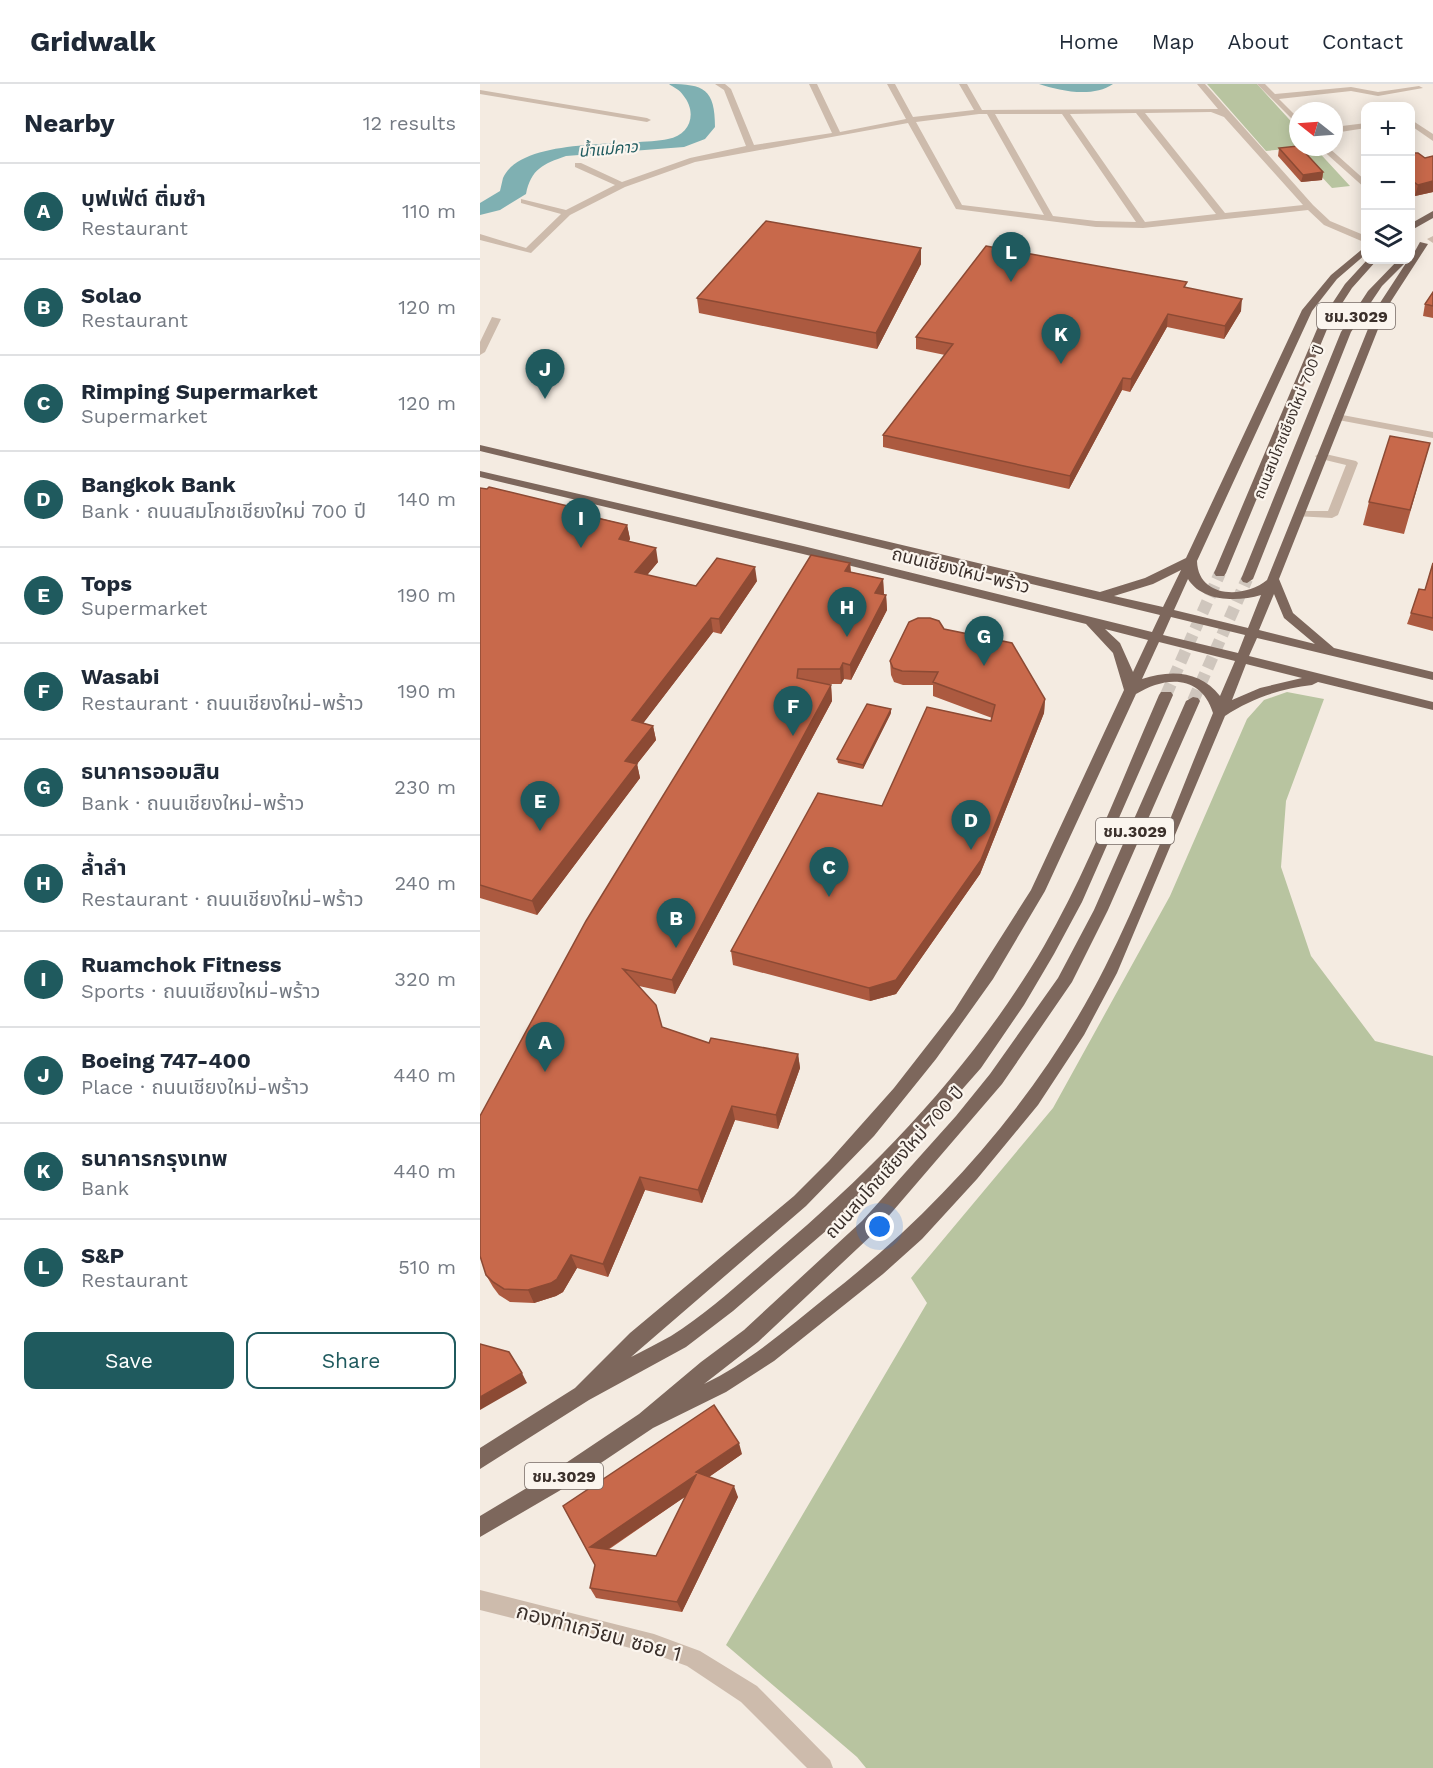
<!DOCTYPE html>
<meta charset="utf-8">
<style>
body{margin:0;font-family:"Work Sans","Noto Sans Thai",sans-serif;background:#f2f2f3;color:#1f2937}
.controls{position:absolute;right:18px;top:18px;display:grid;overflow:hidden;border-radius:12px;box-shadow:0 3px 15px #0003}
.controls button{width:54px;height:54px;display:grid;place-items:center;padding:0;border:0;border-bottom:2px solid #e0e1e3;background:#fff;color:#1f2937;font:30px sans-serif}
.compass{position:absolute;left:809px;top:18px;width:54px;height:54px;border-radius:50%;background:#fff;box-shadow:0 3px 15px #0003;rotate:287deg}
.you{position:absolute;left:400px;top:1143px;width:21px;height:21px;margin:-15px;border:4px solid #fff;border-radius:50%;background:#1a73e8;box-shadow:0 0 0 9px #1a73e833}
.badge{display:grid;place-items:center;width:39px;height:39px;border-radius:50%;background:#1f5a5e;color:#fff;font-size:20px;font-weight:700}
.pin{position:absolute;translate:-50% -50px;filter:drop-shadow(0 2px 3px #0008)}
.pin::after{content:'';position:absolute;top:32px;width:21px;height:18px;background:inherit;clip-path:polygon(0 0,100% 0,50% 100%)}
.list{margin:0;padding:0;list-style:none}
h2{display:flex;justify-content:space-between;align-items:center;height:78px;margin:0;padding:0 24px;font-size:26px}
h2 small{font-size:20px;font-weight:400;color:#747a83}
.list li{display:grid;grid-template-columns:39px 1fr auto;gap:18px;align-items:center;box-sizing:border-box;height:96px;padding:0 24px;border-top:2px solid #e0e1e3}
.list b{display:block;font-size:22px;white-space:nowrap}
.list p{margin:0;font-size:20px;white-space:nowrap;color:#747a83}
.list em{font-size:20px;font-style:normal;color:#747a83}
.actions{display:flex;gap:12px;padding:18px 24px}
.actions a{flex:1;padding:14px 0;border:2px solid #1f5a5e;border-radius:12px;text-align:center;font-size:21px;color:#1f5a5e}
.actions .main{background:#1f5a5e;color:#fff}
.icon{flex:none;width:33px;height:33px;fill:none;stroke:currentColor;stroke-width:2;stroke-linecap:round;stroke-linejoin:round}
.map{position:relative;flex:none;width:953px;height:1684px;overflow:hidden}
header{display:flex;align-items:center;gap:36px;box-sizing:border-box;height:84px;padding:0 30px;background:#fff;border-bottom:2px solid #e0e1e3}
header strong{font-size:28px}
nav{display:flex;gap:33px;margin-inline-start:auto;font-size:21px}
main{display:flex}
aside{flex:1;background:#fff}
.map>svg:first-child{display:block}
.green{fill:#b8c4a0}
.water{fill:#7fb0b2}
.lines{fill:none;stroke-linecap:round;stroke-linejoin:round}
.major-tunnel{stroke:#cfc6bd;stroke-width:12;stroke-dasharray:12 6;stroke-linecap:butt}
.minor{fill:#cdbbac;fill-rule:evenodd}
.major{fill:#7d675c;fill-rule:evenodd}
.wall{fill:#ac5a40;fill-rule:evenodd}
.shaded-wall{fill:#8c4a34}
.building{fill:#c8694b;stroke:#8c4a34;stroke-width:1.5;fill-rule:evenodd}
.labels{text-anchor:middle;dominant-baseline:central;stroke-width:4.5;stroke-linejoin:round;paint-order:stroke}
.far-street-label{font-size:15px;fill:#3b302b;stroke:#fbf5ee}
.far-water-label{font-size:16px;font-style:italic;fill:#1f5a5e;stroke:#fbf5ee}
.shield{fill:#fbf5ee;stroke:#756b66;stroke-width:1.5}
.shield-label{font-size:16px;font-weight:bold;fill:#3b302b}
.street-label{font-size:18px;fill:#3b302b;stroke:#fbf5ee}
.near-street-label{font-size:21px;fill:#3b302b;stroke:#fbf5ee}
</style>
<header>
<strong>Gridwalk</strong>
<nav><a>Home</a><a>Map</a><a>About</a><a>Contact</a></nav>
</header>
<main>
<aside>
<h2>Nearby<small>12 results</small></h2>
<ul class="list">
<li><span class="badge">A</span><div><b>บุฟเฟ่ต์ ติ่มซำ</b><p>Restaurant</p></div><em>110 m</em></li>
<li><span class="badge">B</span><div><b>Solao</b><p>Restaurant</p></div><em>120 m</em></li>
<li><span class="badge">C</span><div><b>Rimping Supermarket</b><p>Supermarket</p></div><em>120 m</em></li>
<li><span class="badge">D</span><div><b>Bangkok Bank</b><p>Bank · ถนนสมโภชเชียงใหม่ 700 ปี</p></div><em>140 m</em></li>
<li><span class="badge">E</span><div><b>Tops</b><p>Supermarket</p></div><em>190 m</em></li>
<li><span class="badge">F</span><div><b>Wasabi</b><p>Restaurant · ถนนเชียงใหม่-พร้าว</p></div><em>190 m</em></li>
<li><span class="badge">G</span><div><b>ธนาคารออมสิน</b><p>Bank · ถนนเชียงใหม่-พร้าว</p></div><em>230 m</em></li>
<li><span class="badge">H</span><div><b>ล้ำลำ</b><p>Restaurant · ถนนเชียงใหม่-พร้าว</p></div><em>240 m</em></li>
<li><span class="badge">I</span><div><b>Ruamchok Fitness</b><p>Sports · ถนนเชียงใหม่-พร้าว</p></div><em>320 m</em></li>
<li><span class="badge">J</span><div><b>Boeing 747-400</b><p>Place · ถนนเชียงใหม่-พร้าว</p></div><em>440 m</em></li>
<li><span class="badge">K</span><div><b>ธนาคารกรุงเทพ</b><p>Bank</p></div><em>440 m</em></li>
<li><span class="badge">L</span><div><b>S&amp;P</b><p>Restaurant</p></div><em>510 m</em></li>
</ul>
<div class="actions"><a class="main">Save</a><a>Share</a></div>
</aside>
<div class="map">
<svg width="953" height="1684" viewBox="0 0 953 1684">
<rect width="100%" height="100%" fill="#f4ebe1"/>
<!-- green -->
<path class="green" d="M 727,0 L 777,0 L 818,45 L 818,63 L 834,63 L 870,102 L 852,104 L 815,64 L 786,67 Z
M 807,608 L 844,615 L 806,717 L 801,783 L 831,872 L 895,957 L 953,972 L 953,1684 L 386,1684 L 377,1673 L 246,1561 L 447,1219 L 431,1194 L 573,1024 L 690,812 L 767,635 L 784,616 Z"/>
<!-- water -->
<path class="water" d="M 189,0 C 224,0 235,5 235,43 L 225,55 L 204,63 L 86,72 C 63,80 51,85 46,110 L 20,126 L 0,131 L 0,119 L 20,107 C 21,103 22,98 23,94 C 42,52 149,63 188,55 C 210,51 218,29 203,11 C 200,6 193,3 189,0 Z
M 559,0 L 633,0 C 613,14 580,7 559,0 Z"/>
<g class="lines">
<!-- major-tunnel -->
<path class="major-tunnel" d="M 686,611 L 740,489
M 713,617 L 767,495"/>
<!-- minor -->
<path class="minor" d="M 235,0 L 245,0 L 251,5 L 274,61 L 352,49 L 329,0 L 337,0 L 360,48 L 426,35 L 407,0 L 415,0 L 433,33 L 494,26 L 479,0 L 487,0 L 502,26 L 738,25 L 717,0 L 725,0 L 833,121 L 850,137 L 886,152 L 886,159 L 844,141 L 828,126 L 663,144 L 616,143 L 476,125 L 428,39 L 215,78 L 145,103 L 90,131 L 51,169 L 0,156 L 0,150 L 46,164 L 81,130 L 41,119 L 41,115 L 86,126 L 135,101 L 95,83 L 95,79 L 101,79 L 142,98 L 210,74 L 266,62 L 244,6 ZM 731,28 L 744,33 L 823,121 L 745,129 L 665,29 ZM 656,29 L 736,130 L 665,138 L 590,30 ZM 499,30 L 507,30 L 564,131 L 482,121 L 436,38 ZM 515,30 L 582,30 L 656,138 L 616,137 L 573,132 Z
M 777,0 L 785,0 L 795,10 L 871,3 L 898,8 L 939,2 L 943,4 L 898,12 L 871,7 L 799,15 L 818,34 L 818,41 Z
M 0,6 L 167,34 L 171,36 L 167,38 L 0,10 Z
M 930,35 L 953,50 L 953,57 L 930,41 Z
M 886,39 L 886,44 L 854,49 L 854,43 Z
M 839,63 L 848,63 L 886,97 L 886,105 Z
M 953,152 L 953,159 L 947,155 Z
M 12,233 L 21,235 L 5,268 L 0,271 L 0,258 Z
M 857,330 L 953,348 L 953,354 L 853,335 L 853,331 Z
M 841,369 L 876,377 L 878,379 L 858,431 L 852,434 L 815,432 L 815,428 L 819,427 L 848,427 L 866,381 L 837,374 L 835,372 Z
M 0,1506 L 174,1550 L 220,1567 L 277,1602 L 350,1676 L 353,1684 L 327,1684 L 261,1618 L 207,1582 L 174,1570 L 0,1526 Z"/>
<!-- major -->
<path class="major" d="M 953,127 L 953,134 L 930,147 L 930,140 Z
M 940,158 L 948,160 L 906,225 L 799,495 L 813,529 L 854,564 L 953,588 L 953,596 L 777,554 L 769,572 L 953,618 L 953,626 L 838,598 L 832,601 C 800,605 772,614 745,632 L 637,889 L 604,951 L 558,1021 L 497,1095 L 442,1155 L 403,1190 L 294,1277 L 246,1308 L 173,1344 L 79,1407 L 0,1453 L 0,1432 L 65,1393 L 159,1330 L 221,1278 L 264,1246 L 382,1137 L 476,1032 L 510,990 L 578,894 L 614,826 L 706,617 L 713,613 L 718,614 L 720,617 L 628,826 L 592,898 L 522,1000 L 394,1149 L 278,1258 L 224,1300 C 270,1278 310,1242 349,1211 C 462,1123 560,1012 625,883 C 666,802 698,713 733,629 C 721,590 685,592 656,610 L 565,807 L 513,895 L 456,975 L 394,1052 L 326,1122 L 151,1273 C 165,1266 178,1259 191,1252 C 229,1228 263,1196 297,1167 C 401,1079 495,980 564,862 C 610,782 642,695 679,611 L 681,608 L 691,608 L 693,611 L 602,818 L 574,870 L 544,921 L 501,984 L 464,1026 L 369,1127 L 253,1227 L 206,1263 L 109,1316 L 0,1385 L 0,1364 L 95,1304 L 150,1249 L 314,1112 L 349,1077 L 414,1004 L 474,927 L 551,806 L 644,606 L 633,569 L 606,540 L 323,470 L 0,393 L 0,387 L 323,462 L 672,548 L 680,531 L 0,367 L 0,361 L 620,508 L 665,494 L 706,474 L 822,226 L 851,191 L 886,162 L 886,170 L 857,195 L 832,227 L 717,477 C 718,514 764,515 787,496 L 896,225 L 928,176 L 930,176 ZM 701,486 L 683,523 L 634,512 L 673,500 ZM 708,495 C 722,518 758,518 781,511 L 768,544 L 694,526 ZM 794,510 L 804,534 L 835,560 L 779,546 ZM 691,533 L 765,551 L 758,569 L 683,551 ZM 625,545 L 668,556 L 653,588 L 640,559 ZM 679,558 L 755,577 L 740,612 C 721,587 691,585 662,595 ZM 766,580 L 822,594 L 780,604 L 752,616 Z
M 887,176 L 897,176 L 872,204 L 850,238 L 746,489 L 744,492 L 736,492 L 734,489 L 840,238 L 865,200 Z
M 918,176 L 928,176 L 902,202 L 871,248 L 773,495 L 767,499 L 763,498 L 761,495 L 861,248 L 888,207 Z"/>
</g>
<!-- wall -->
<path class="wall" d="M 799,64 L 843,88 L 842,96 L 821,98 L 798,72 Z
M 930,66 L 931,69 L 945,74 L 953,72 L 953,108 L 935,112 L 930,109 Z
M 441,180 L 397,265 L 219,229 L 217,214 Z
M 706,203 L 761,227 L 744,255 L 687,243 L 650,308 L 642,306 L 589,405 L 403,363 L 403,351 L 465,271 L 436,265 L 436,253 Z
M 953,208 L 953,234 L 943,232 L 945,220 Z
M 950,359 L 924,450 L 883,441 L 889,418 Z
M 0,404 L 147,441 L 150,455 L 149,457 L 178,478 L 167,491 L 216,502 L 277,497 L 241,550 L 233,548 L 163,639 L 173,642 L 176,656 L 157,680 L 160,694 L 57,831 L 0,814 Z
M 953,478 L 953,547 L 927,540 L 931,529 L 945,506 Z
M 370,479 L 371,488 L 403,495 L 404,511 L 406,511 L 407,526 L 371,596 L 364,595 L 361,600 L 346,600 L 351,601 L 352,617 L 195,910 L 159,902 L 182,943 L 229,959 L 318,970 L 320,984 L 298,1045 L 255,1036 L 222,1119 L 165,1106 L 128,1193 L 97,1184 L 83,1208 L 76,1212 L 54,1219 L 30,1218 L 19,1211 L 13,1203 L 6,1191 L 0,1032 Z
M 464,545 L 565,615 L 564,629 L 500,790 L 416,910 L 390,917 L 253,881 L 251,867 L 402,722 L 511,637 L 512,634 L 453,612 L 453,601 L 423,601 L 414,598 L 411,591 L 410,577 Z
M 411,629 L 383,685 L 358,679 L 357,675 Z
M 262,1370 L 229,1393 L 258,1413 L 202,1528 L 116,1514 L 110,1504 L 115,1481 L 83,1422 ZM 206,1412 L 176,1472 L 128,1466 Z"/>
<!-- shaded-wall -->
<path class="shaded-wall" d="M 843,88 L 842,96 L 821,98 L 823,91 Z
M 953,97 L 953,108 L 935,112 L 938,101 Z
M 441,164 L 441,180 L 397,265 L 396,249 Z
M 762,215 L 761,227 L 744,255 L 745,242 Z
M 688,230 L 687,243 L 650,308 L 651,295 Z
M 643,294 L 642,306 L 589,405 L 590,392 Z
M 147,441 L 150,455 L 142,469 L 139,455 Z
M 176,464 L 178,478 L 158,502 L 155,488 Z
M 370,479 L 371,494 L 365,487 Z
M 275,483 L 277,497 L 241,550 L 239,535 Z
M 403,495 L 404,511 L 395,509 Z
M 406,511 L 407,526 L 371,596 L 370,581 Z
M 231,534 L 233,548 L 155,650 L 152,636 Z
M 363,579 L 364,595 L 361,600 L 360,585 Z
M 351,601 L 352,617 L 195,910 L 192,896 Z
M 565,615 L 564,629 L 500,790 L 416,910 L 390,917 L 389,904 Z
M 411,625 L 411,629 L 383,685 L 383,681 Z
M 173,642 L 176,656 L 157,680 L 160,694 L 57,831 L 52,817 L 145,677 Z
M 318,970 L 320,984 L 298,1045 L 296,1031 Z
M 252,1022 L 255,1036 L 222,1119 L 218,1106 Z
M 160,1093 L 165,1106 L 128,1193 L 123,1180 Z
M 91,1171 L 97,1184 L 83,1208 L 76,1212 L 54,1219 L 48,1206 Z
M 42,1289 L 47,1299 L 0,1326 L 0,1313 Z
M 259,1359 L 262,1370 L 220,1399 L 216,1388 Z
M 216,1391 L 221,1402 L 116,1473 L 110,1463 Z
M 254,1402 L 258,1413 L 202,1528 L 197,1518 Z"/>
<!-- building -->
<path class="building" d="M 818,62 L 820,63 L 843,88 L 823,91 L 799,64 Z
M 930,66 L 931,69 L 938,69 L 945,74 L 953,72 L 953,97 L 938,101 L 930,95 L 930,85 L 932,85 L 930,84 Z
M 286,137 L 441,164 L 396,249 L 217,214 Z
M 506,162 L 707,198 L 704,203 L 762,215 L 745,242 L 688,230 L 651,295 L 643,294 L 590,392 L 403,351 L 473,260 L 436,253 Z
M 953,208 L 953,222 L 945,220 Z
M 910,352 L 950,359 L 930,426 L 889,418 Z
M 9,403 L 104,426 L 100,430 L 147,441 L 139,455 L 176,464 L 155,488 L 216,502 L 237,474 L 275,483 L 239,535 L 231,534 L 152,636 L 173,642 L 145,677 L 157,680 L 52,817 L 0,801 L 0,404 L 7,405 Z
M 331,471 L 370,479 L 365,487 L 403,495 L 395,509 L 406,511 L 370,581 L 363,579 L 360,585 L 318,585 L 317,594 L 351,601 L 192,896 L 143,885 L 176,921 L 182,943 L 229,959 L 231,954 L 318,970 L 296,1031 L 252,1022 L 218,1106 L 160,1093 L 123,1180 L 91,1171 L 77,1195 L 71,1199 L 48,1206 L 24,1205 L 13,1198 L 6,1191 L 0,1172 L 0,1032 L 106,837 Z
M 953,479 L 953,534 L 931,529 L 939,505 L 945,506 Z
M 438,534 L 450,534 L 459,537 L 464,545 L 532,559 L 565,615 L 501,776 L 416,896 L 389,904 L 251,867 L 338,709 L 402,722 L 447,623 L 511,637 L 515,621 L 453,598 L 458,588 L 422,587 L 413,584 L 410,577 L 429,538 Z
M 387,620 L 411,625 L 383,681 L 357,675 Z
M 0,1260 L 29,1268 L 42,1289 L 0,1313 Z
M 234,1321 L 259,1359 L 216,1388 L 254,1402 L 197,1518 L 110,1504 L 115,1481 L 83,1422 ZM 216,1391 L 176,1472 L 110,1463 Z"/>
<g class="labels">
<!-- far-street labels -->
<g class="far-street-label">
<text transform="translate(809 338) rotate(-68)">ถนนสมโภชเชียงใหม่ 700 ปี</text>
</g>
<!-- far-water labels -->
<g class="far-water-label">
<text transform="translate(128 65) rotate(-5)">น้ำแม่คาว</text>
</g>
<!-- shield labels -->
<g class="shield">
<rect x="837" y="219" width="78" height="26" rx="4.5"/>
<rect x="616" y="734" width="78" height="26" rx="4.5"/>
<rect x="45" y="1379" width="78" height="26" rx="4.5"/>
</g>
<g class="shield-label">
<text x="876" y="232">ชม.3029</text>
<text x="655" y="747">ชม.3029</text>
<text x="84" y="1392">ชม.3029</text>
</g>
<!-- street labels -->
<g class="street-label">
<text transform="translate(481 486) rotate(14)">ถนนเชียงใหม่-พร้าว</text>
<text transform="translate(414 1078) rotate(-48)">ถนนสมโภชเชียงใหม่ 700 ปี</text>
</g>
<!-- near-street labels -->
<g class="near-street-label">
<text transform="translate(119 1548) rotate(15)">กองท่าเกวียน ซอย 1</text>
</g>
</g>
</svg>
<div class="controls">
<button>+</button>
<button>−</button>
<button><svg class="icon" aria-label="layers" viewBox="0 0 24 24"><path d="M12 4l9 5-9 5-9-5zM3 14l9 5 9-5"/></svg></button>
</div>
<svg class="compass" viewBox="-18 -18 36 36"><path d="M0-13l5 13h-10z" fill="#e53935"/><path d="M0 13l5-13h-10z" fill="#747a83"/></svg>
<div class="you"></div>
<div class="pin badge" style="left:65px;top:988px">A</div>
<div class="pin badge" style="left:196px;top:864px">B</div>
<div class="pin badge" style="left:349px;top:813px">C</div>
<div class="pin badge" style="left:491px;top:766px">D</div>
<div class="pin badge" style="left:60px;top:747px">E</div>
<div class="pin badge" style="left:313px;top:652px">F</div>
<div class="pin badge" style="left:504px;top:582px">G</div>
<div class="pin badge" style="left:367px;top:553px">H</div>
<div class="pin badge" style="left:101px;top:464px">I</div>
<div class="pin badge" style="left:65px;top:315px">J</div>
<div class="pin badge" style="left:581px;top:280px">K</div>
<div class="pin badge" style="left:531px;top:198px">L</div>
</div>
</main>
